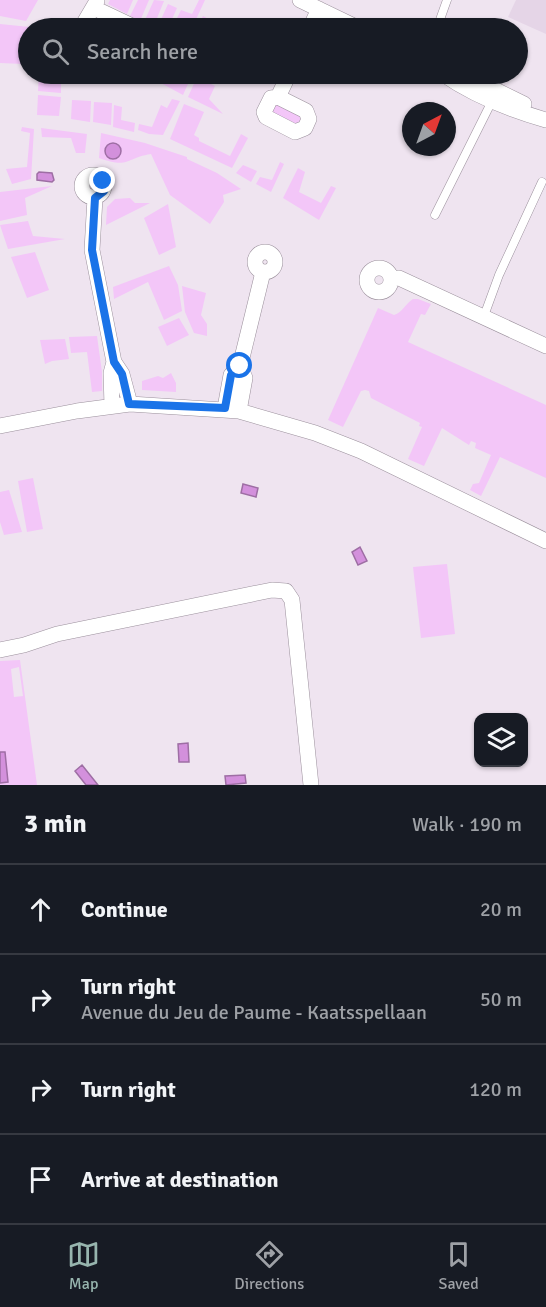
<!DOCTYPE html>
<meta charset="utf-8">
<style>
body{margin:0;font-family:Signika,sans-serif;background:#242831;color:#f1f3f6}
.controls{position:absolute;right:18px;bottom:18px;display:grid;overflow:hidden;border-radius:12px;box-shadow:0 2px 4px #0004}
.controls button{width:54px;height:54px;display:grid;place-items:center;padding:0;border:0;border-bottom:2px solid #363941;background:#171b24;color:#f1f3f6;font:30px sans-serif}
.compass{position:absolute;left:402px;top:102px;width:54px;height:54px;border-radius:50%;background:#171b24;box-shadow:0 2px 4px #0004;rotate:41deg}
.stop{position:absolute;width:18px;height:18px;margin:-14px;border:4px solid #1a73e8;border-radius:50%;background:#fff}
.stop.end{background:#1a73e8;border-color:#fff;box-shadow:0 2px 6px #0008}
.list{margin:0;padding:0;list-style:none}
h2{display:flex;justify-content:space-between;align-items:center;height:78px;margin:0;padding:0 24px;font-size:26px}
h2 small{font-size:20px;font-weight:400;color:#9ea1a6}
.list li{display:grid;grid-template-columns:39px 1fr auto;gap:18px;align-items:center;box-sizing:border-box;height:90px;padding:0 24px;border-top:2px solid #363941}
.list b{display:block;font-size:22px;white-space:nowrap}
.list p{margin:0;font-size:20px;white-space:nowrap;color:#9ea1a6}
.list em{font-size:20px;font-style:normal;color:#9ea1a6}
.icon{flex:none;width:33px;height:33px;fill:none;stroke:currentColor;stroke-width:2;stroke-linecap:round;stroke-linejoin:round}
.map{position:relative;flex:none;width:546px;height:785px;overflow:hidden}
.search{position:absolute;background:#171b24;box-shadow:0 2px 4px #0004;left:18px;right:18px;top:18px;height:66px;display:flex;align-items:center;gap:15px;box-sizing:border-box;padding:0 21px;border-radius:33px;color:#9ea1a6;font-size:22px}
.sheet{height:438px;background:#171b24}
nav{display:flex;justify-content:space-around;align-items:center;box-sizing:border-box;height:84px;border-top:2px solid #363941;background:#171b24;font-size:16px;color:#9ea1a6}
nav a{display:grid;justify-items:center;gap:3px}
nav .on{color:#97b5ae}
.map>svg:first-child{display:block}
.built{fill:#e5d5e7}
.green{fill:#f3c6f8;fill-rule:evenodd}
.water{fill:#d390dc;stroke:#9e6ea4;stroke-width:1.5}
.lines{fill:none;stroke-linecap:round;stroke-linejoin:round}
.lane-casing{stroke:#9b909c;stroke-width:9}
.street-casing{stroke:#9b909c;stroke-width:16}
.lane{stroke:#fff;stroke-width:8}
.street{stroke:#fff;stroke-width:15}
.route{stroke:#1a73e8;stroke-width:8}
</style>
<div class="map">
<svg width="546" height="785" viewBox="0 0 546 785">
<rect width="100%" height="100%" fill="#efe4f0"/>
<!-- built -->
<path class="built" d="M 516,0 L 546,0 L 546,34 L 508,17 Z"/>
<!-- green -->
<path class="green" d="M 0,0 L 38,0 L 26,21 L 0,16 Z
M 110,0 L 133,0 L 127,14 L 108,4 Z
M 138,0 L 149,0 L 140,21 L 130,16 Z
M 154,0 L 164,1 L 153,28 L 144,22 Z
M 199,0 L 205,0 L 192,28 L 172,28 L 181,10 L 192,14 Z
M 168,4 L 177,8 L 168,28 L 157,28 Z
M 203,16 L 216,23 L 214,28 L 197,28 Z
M 0,24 L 40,28 L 28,28 L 28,35 L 23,37 L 23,64 L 0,63 Z
M 39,74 L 61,74 L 61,93 L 38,91 Z
M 177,74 L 192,75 L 183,95 L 157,81 L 172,82 Z
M 197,77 L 215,86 L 209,99 L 223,114 L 188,97 Z
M 38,95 L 61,97 L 59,116 L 37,115 Z
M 172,99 L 180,101 L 163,135 L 149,134 L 138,130 L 139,124 L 152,127 L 161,105 L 167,108 Z
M 72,100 L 91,101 L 90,122 L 71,119 Z
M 94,102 L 112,103 L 111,125 L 93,122 Z
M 276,103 L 304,118 L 299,126 L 273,117 L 270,109 Z
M 184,104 L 204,112 L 194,135 L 199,138 L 199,141 L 230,156 L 241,134 L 248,138 L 232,168 L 170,139 Z
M 114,105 L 122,107 L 121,120 L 135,123 L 134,132 L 113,127 Z
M 22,127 L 34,129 L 31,179 L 12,184 L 6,169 L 27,167 L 30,133 L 21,131 Z
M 41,128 L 87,134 L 85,153 L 76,153 L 71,138 L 42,137 Z
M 101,133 L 145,143 L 187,157 L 187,159 L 217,173 L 241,189 L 223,195 L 224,202 L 210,224 L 170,195 L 151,154 C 125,158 130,169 99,158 Z
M 280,162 L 284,164 L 271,192 L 256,184 L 260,177 L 272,180 Z
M 243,165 L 257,171 L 251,182 L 236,173 Z
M 298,168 L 305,172 L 299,192 L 321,203 L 331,186 L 336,188 L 319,220 L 283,198 Z
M 52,186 L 25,198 L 27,215 L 0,221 L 0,192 Z
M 130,198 L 135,203 L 150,203 L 106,225 L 107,207 L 115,199 Z
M 168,204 L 176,247 L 159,255 L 144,218 Z
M 28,221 L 33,236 L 65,239 L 8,249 L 0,225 Z
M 35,252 L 49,290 L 27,298 L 11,257 Z
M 169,266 L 178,285 L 182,311 L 164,320 L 148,282 L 114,299 L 113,287 Z
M 182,286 L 206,293 L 201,315 L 207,324 L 207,336 L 194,333 L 185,312 Z
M 413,299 L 418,299 L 431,304 L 425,315 L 421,314 L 408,342 L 546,405 L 546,478 L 500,457 L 481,496 L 470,490 L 473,484 L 479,483 L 491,455 L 475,448 L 476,443 L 471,441 L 469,445 L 442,428 L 424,466 L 408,459 L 422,427 L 419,426 L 420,423 L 371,398 L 369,391 L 365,390 L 361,391 L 343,427 L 328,420 L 378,308 L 394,315 C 403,312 405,304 413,299 Z
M 179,318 L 189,335 L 167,346 L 158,327 Z
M 97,336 L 102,372 L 102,391 L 92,392 L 87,352 L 71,353 L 69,337 Z
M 65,339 L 69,359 L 52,361 L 45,364 L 40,340 Z
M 171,373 L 176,383 L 176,392 L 142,390 L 142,381 L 158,376 L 163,378 Z
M 33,478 L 43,529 L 27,532 L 18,481 Z
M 9,490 L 22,532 L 4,535 L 0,522 L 0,492 Z
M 447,564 L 455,634 L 421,638 L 413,567 Z
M 20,660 L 37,785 L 0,785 L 0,783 L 7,782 L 4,752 L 0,752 L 0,661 ZM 19,667 L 23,696 L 14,697 L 11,669 Z"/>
<!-- water -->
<path class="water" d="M105 151a8 8 0 1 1 16 0a8 8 0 1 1-16 0Z
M 39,172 L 52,173 L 54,180 L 52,182 L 37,180 L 37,174 Z
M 243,484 L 258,488 L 256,497 L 241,493 Z
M 360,547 L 367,561 L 358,565 L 352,552 Z
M 188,743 L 189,762 L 179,762 L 178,744 Z
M 0,752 L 5,752 L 8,782 L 0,783 Z
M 82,765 L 98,785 L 86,785 L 75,771 Z
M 245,775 L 246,783 L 226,785 L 225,776 Z"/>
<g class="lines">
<defs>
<path id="lane" d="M 437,28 L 447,0
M 435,215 L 492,101
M 484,316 L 499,275 L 542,182"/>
<path id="street" d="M 300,0 L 358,28
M 94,8 L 130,25 L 128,28
M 83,28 L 81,28 L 97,1
M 310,28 L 319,9
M 443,74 C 473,95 511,110 546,120
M 463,74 L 524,104
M 278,97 L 306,111 L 309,119 L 305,128 L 295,132 L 266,117 L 264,112 L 271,98 L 278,97 L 289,74
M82 186a11 11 0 1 1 22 0a11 11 0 1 1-22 0Z
M 95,198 L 92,250 L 114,362 L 111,373 L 112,406
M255 262a10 10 0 1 1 20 0a10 10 0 1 1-20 0Z
M367 280a12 12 0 1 1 24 0a12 12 0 1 1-24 0Z
M 391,279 L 399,278 L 546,346
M 114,362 L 122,374 L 130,404
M 225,408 L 231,375 L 240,366 L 263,272
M 239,411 L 245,378 L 240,366
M 0,426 L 77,411 L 130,404 L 239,411 L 315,433 L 361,451 L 546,541
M 0,650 L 24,645 L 57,634 L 272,590 L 286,591 L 292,600 L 311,785"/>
</defs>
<!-- lane casing -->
<use href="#lane" class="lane-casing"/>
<!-- street casing -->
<use href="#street" class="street-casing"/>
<!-- lane -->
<use href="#lane" class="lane"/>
<!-- street -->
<use href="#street" class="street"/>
</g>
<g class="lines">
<!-- route -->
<path class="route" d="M 103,181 L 104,191 L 95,198 L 92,250 L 114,362 L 122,374 L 129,404 L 225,408 L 231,375 L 240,366"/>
</g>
</svg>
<div class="controls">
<button><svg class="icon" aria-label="layers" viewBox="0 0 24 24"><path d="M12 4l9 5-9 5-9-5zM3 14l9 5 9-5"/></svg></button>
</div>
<svg class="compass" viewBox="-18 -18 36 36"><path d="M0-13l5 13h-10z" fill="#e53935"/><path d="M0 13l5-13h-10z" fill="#9ea1a6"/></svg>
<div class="stop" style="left:240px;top:366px"></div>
<div class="stop end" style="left:103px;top:181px"></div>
<div class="search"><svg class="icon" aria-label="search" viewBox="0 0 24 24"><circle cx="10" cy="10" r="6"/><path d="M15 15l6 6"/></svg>Search here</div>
</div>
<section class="sheet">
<h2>3 min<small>Walk · 190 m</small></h2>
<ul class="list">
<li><svg class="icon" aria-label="ahead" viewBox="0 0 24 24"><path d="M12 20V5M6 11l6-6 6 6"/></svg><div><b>Continue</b></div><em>20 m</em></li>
<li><svg class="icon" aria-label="right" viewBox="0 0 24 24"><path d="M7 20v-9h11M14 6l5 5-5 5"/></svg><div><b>Turn right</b><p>Avenue du Jeu de Paume - Kaatsspellaan</p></div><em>50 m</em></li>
<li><svg class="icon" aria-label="right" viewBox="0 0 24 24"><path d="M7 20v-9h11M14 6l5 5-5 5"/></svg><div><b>Turn right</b></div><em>120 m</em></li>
<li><svg class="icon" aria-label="arrive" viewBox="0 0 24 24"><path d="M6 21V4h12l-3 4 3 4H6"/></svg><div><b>Arrive at destination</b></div></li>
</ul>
</section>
<nav>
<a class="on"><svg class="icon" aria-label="map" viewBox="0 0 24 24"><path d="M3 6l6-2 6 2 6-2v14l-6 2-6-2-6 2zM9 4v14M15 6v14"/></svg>Map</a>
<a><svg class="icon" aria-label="directions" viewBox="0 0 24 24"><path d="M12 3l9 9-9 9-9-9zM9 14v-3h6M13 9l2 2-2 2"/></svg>Directions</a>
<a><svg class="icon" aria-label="saved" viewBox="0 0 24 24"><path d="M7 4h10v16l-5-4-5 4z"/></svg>Saved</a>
</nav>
